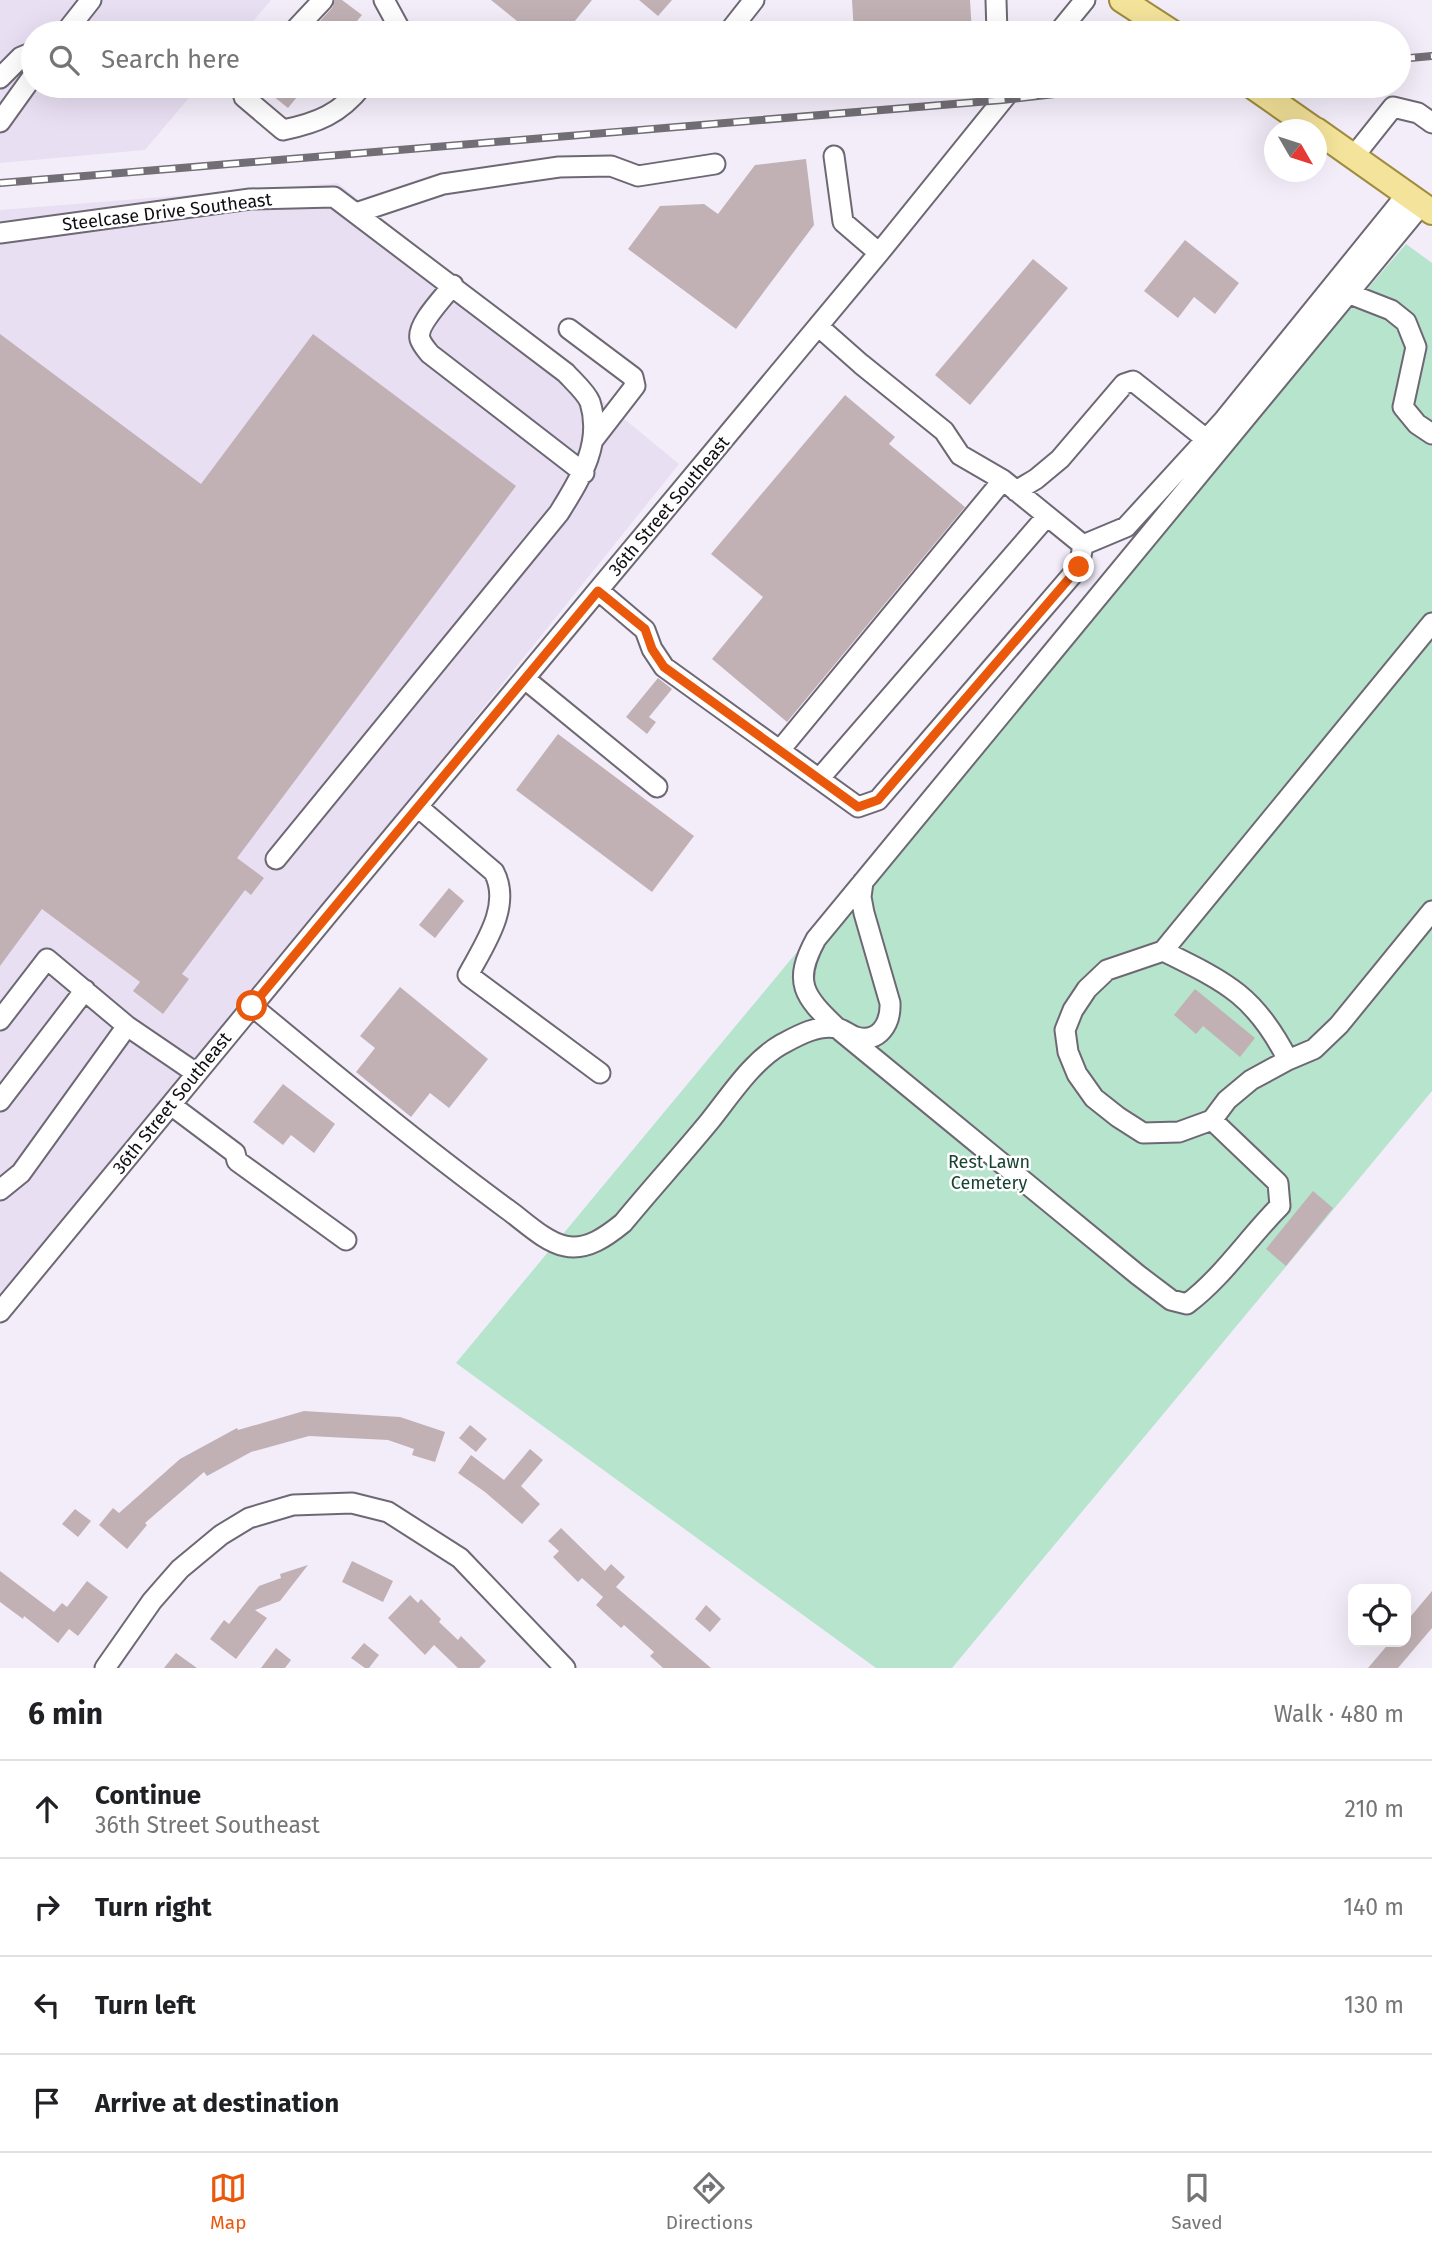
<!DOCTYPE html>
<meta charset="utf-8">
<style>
body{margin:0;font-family:"Fira Sans",sans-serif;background:#f2f2f2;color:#202124}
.controls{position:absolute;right:21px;bottom:21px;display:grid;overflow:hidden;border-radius:14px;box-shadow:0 7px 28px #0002}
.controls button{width:63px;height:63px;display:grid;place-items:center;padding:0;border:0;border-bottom:2px solid #e0e0e0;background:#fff;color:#202124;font:35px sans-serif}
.compass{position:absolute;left:1264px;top:119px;width:63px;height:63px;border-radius:50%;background:#fff;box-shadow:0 7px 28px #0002;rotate:129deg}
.stop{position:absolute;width:21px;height:21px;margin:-16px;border:5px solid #ea580c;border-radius:50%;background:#fff}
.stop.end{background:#ea580c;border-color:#fff;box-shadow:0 2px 7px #0008}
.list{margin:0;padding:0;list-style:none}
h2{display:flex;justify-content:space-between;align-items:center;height:91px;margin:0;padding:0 28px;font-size:30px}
h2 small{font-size:23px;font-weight:400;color:#757577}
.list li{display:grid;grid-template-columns:46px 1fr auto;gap:21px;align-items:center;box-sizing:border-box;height:98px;padding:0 28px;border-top:2px solid #e0e0e0}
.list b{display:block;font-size:26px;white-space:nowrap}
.list p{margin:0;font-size:23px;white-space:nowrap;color:#757577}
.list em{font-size:23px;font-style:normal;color:#757577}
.icon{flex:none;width:38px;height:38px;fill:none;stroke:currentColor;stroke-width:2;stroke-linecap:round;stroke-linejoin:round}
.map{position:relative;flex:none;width:1432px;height:1668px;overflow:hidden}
.search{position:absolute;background:#fff;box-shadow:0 7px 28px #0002;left:21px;right:21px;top:21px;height:77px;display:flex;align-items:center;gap:18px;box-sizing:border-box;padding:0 24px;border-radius:38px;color:#757577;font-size:26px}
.sheet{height:483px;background:#fff}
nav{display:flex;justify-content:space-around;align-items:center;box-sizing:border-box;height:98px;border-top:2px solid #e0e0e0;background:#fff;font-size:19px;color:#757577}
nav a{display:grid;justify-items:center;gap:4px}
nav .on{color:#ea580c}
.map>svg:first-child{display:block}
.built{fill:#e9dff3}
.green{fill:#b6e4cc}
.building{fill:#c1b1b5}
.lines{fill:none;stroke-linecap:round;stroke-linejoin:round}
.minor-casing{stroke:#6e6874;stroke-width:23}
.major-casing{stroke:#9f8c3e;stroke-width:28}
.minor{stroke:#fff;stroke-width:19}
.major{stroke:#f4e39a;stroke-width:24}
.rail-casing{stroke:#716e76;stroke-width:8}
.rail{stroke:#fff;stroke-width:5;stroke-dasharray:16;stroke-linecap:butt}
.route{stroke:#ea580c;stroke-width:9}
.labels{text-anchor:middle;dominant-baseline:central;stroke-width:5;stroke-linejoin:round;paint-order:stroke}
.street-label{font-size:18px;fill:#0f0d12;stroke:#fff}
.park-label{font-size:18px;fill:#174330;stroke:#fff}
</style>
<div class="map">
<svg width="1432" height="1668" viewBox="0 0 1432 1668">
<rect width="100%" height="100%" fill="#f3edfa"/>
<!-- built -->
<path class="built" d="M 0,0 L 271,0 L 243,33 L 33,33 L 33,86 L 199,86 L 145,150 L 0,163 Z
M 338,183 L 679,464 L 0,1310 L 0,210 Z"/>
<!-- green -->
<path class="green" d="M 1406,244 L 1432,263 L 1432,1091 L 952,1668 L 876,1668 L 456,1363 L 826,917 Z"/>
<!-- building -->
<path class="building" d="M 335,0 L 342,0 L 362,15 L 347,33 L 309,33 L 332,8 Z
M 491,0 L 592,0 L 565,33 L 532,33 Z
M 639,0 L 672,0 L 658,16 Z
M 852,0 L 970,0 L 972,33 L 854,33 Z
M 263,86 L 306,86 L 288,108 L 263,88 Z
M 806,159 L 814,225 L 736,329 L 628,249 L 660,206 L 704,204 L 718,214 L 755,165 Z
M 1185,240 L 1239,283 L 1215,314 L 1194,297 L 1178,318 L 1144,291 Z
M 1033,259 L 1068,288 L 970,405 L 935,375 Z
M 0,334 L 201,484 L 313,334 L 516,486 L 237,858 L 264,878 L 251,895 L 245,890 L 182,974 L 189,979 L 163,1014 L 133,991 L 140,982 L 42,909 L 0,966 Z
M 845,395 L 895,437 L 889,444 L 965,507 L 787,722 L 712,659 L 763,597 L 711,554 Z
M 658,678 L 672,689 L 649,717 L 656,722 L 647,734 L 626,717 Z
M 558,734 L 694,836 L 652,892 L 516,790 Z
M 449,888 L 464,901 L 435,938 L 419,925 Z
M 400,987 L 488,1059 L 449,1108 L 430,1093 L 411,1117 L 356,1072 L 375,1048 L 360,1036 Z
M 1195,989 L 1255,1038 L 1240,1057 L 1203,1026 L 1196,1034 L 1174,1015 Z
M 283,1084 L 335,1124 L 314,1153 L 291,1135 L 283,1145 L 253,1122 Z
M 1313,1191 L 1333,1208 L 1286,1266 L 1266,1249 Z
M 304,1411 L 400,1417 L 445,1432 L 435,1462 L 412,1455 L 414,1449 L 388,1440 L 309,1436 L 251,1452 L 207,1476 L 204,1472 L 145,1523 L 147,1525 L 127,1549 L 99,1525 L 113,1508 L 119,1513 L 180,1459 L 237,1428 L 238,1430 Z
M 470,1425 L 487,1439 L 476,1452 L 459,1438 Z
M 530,1449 L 543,1460 L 521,1486 L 540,1504 L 522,1524 L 485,1492 L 458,1473 L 471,1455 L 504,1480 Z
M 75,1509 L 91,1521 L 78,1537 L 62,1524 Z
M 561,1528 L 605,1571 L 611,1564 L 625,1577 L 616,1587 L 711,1668 L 663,1668 L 650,1656 L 654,1652 L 624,1625 L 621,1628 L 596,1605 L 603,1597 L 582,1578 L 578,1582 L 553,1557 L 559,1551 L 548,1541 Z
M 352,1561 L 393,1581 L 383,1602 L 342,1582 Z
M 308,1565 L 280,1601 L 255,1610 L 267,1618 L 236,1659 L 210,1639 L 224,1620 L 229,1624 L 259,1586 L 281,1578 L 280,1574 Z
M 0,1571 L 54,1612 L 62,1603 L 67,1607 L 87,1581 L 108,1597 L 78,1636 L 69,1629 L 58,1643 L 24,1616 L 23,1619 L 0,1602 Z
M 1432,1591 L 1432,1628 L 1398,1668 L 1368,1668 L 1390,1642 L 1406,1642 L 1406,1622 Z
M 410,1595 L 418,1603 L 421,1599 L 441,1619 L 439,1622 L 458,1640 L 461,1636 L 486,1661 L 479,1668 L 458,1668 L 434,1645 L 425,1655 L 388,1618 Z
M 706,1605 L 721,1619 L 710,1632 L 695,1619 Z
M 364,1643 L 379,1655 L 369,1668 L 365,1668 L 351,1658 Z
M 276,1648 L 291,1660 L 285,1668 L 261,1668 Z
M 176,1653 L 197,1668 L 164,1668 Z"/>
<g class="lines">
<defs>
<path id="minor" d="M 384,0 L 402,33
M 996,0 L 997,33
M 65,33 L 91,0
M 292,33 L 323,0
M 728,33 L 754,0
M 1058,33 L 1085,0
M 0,78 L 21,57 L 33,52
M 251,86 L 244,97 L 283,130 C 317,123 340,114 362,86
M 0,122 L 33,76
M 834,156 L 843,222 L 879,253
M 1354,156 L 1393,107 L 1418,113 L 1432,123
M 356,213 L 443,184 L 559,167 L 611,166 L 638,176 L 715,164
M 0,233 L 250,199 L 334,197 L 566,373 C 573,381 586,392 590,402 C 603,444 580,479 559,513 L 276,859
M 453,285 C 444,297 416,325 420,339 C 422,345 426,349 430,354 L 584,473
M 1350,294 L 1391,310 L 1406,322 L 1416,347 L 1403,407 L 1417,424 L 1432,434
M 569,329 L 633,377 L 635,386 L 594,439
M 1016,491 L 1036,479 L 1060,459 L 1124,384 L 1133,381 L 1206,439
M 1083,545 L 1126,527 L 1223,421 L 1407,194
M 599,591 L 645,630 L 652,649 L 664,667 L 858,807 L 878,800 L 1079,567 L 1083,545 L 1003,480 L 960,455 L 944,431 L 861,364 L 818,326
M 525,679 L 657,787
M 780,750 L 1003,480
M 819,779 L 1047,516
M 418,807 L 494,872 C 512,906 484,945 468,975 L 600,1073
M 1163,951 L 1432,623
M 252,1006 C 335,1075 420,1145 507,1209 C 524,1221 545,1242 565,1246 C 587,1251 607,1236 623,1223 C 651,1189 681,1156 709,1122 C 730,1096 752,1061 782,1044 C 797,1036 818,1024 837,1028 C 843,1029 849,1035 856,1037 C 879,1044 891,1023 890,1003 L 864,913 L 861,897 L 863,882
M 0,1020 L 47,959 L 127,1026
M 1288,1060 C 1255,995 1226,982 1163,951 L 1107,970 L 1087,989 L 1073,1010 L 1065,1030 L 1068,1052 L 1077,1074 L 1094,1098 L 1118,1117 L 1143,1133 L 1179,1132 L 1212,1120 L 1227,1100 L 1251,1080 L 1288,1060 L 1314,1049 L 1339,1025 L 1432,911
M 0,1101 L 85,990
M 171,1105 L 235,1153 L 237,1161 L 346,1240
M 1212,1120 L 1278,1183 L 1280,1206 C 1248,1238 1223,1277 1187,1304 L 1171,1300 L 1138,1275 L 837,1028 C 804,996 792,983 816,939 L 1422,204
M 0,1190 L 21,1173 L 127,1026 L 196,1073
M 0,1312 L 329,913 L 879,253 L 1014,86
M 105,1668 L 152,1601 L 180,1569 L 221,1535 L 249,1518 L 293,1505 L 352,1503 L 388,1512 L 460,1558 L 565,1668"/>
<path id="major" d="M 1122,0 L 1173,33
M 1252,86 L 1315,130
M 1316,130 L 1432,212"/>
</defs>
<!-- minor casing -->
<use href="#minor" class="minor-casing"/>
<!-- major casing -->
<use href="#major" class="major-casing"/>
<!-- minor -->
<use href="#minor" class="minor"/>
<!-- major -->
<use href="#major" class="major"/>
<defs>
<path id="rail" d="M 1399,59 L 1432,56
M 0,183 L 1002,100 L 1125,86"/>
</defs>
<!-- rail casing -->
<use href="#rail" class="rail-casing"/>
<!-- rail -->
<use href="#rail" class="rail"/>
</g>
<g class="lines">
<!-- route -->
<path class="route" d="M 252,1006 L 598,591 L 645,629 L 652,649 L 664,667 L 858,807 L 878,800 L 1079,567"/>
</g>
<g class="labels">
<!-- street labels -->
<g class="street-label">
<text transform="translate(167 212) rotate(-7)">Steelcase Drive Southeast</text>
<text transform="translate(669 506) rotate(-50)">36th Street Southeast</text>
<text transform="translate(172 1103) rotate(-51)">36th Street Southeast</text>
</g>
<!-- park labels -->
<g class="park-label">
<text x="989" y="1162">Rest Lawn<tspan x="989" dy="21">Cemetery</tspan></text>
</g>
</g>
</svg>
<div class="controls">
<button><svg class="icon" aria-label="locate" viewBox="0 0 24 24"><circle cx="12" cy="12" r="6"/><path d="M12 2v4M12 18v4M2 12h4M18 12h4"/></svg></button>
</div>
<svg class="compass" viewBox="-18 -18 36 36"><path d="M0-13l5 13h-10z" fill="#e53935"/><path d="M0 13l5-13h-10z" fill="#757577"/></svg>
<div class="stop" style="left:252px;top:1006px"></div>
<div class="stop end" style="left:1079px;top:567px"></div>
<div class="search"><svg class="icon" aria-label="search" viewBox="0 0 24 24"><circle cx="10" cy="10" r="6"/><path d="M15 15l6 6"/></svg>Search here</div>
</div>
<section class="sheet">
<h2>6 min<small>Walk · 480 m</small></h2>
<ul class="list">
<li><svg class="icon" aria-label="ahead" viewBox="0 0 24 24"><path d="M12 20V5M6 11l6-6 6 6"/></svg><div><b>Continue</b><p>36th Street Southeast</p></div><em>210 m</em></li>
<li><svg class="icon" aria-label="right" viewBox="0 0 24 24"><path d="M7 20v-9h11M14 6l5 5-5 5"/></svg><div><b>Turn right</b></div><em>140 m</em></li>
<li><svg class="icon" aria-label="left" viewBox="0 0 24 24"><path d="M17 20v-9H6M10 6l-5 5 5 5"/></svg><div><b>Turn left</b></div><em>130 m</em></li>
<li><svg class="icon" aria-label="arrive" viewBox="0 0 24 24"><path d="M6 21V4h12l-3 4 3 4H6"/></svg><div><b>Arrive at destination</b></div></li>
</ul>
</section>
<nav>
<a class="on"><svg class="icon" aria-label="map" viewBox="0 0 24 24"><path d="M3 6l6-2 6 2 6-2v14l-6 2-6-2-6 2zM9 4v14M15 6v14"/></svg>Map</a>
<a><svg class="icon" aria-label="directions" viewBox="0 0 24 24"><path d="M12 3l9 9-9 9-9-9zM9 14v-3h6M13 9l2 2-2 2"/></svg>Directions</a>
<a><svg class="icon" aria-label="saved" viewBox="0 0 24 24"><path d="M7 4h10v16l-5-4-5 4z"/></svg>Saved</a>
</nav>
